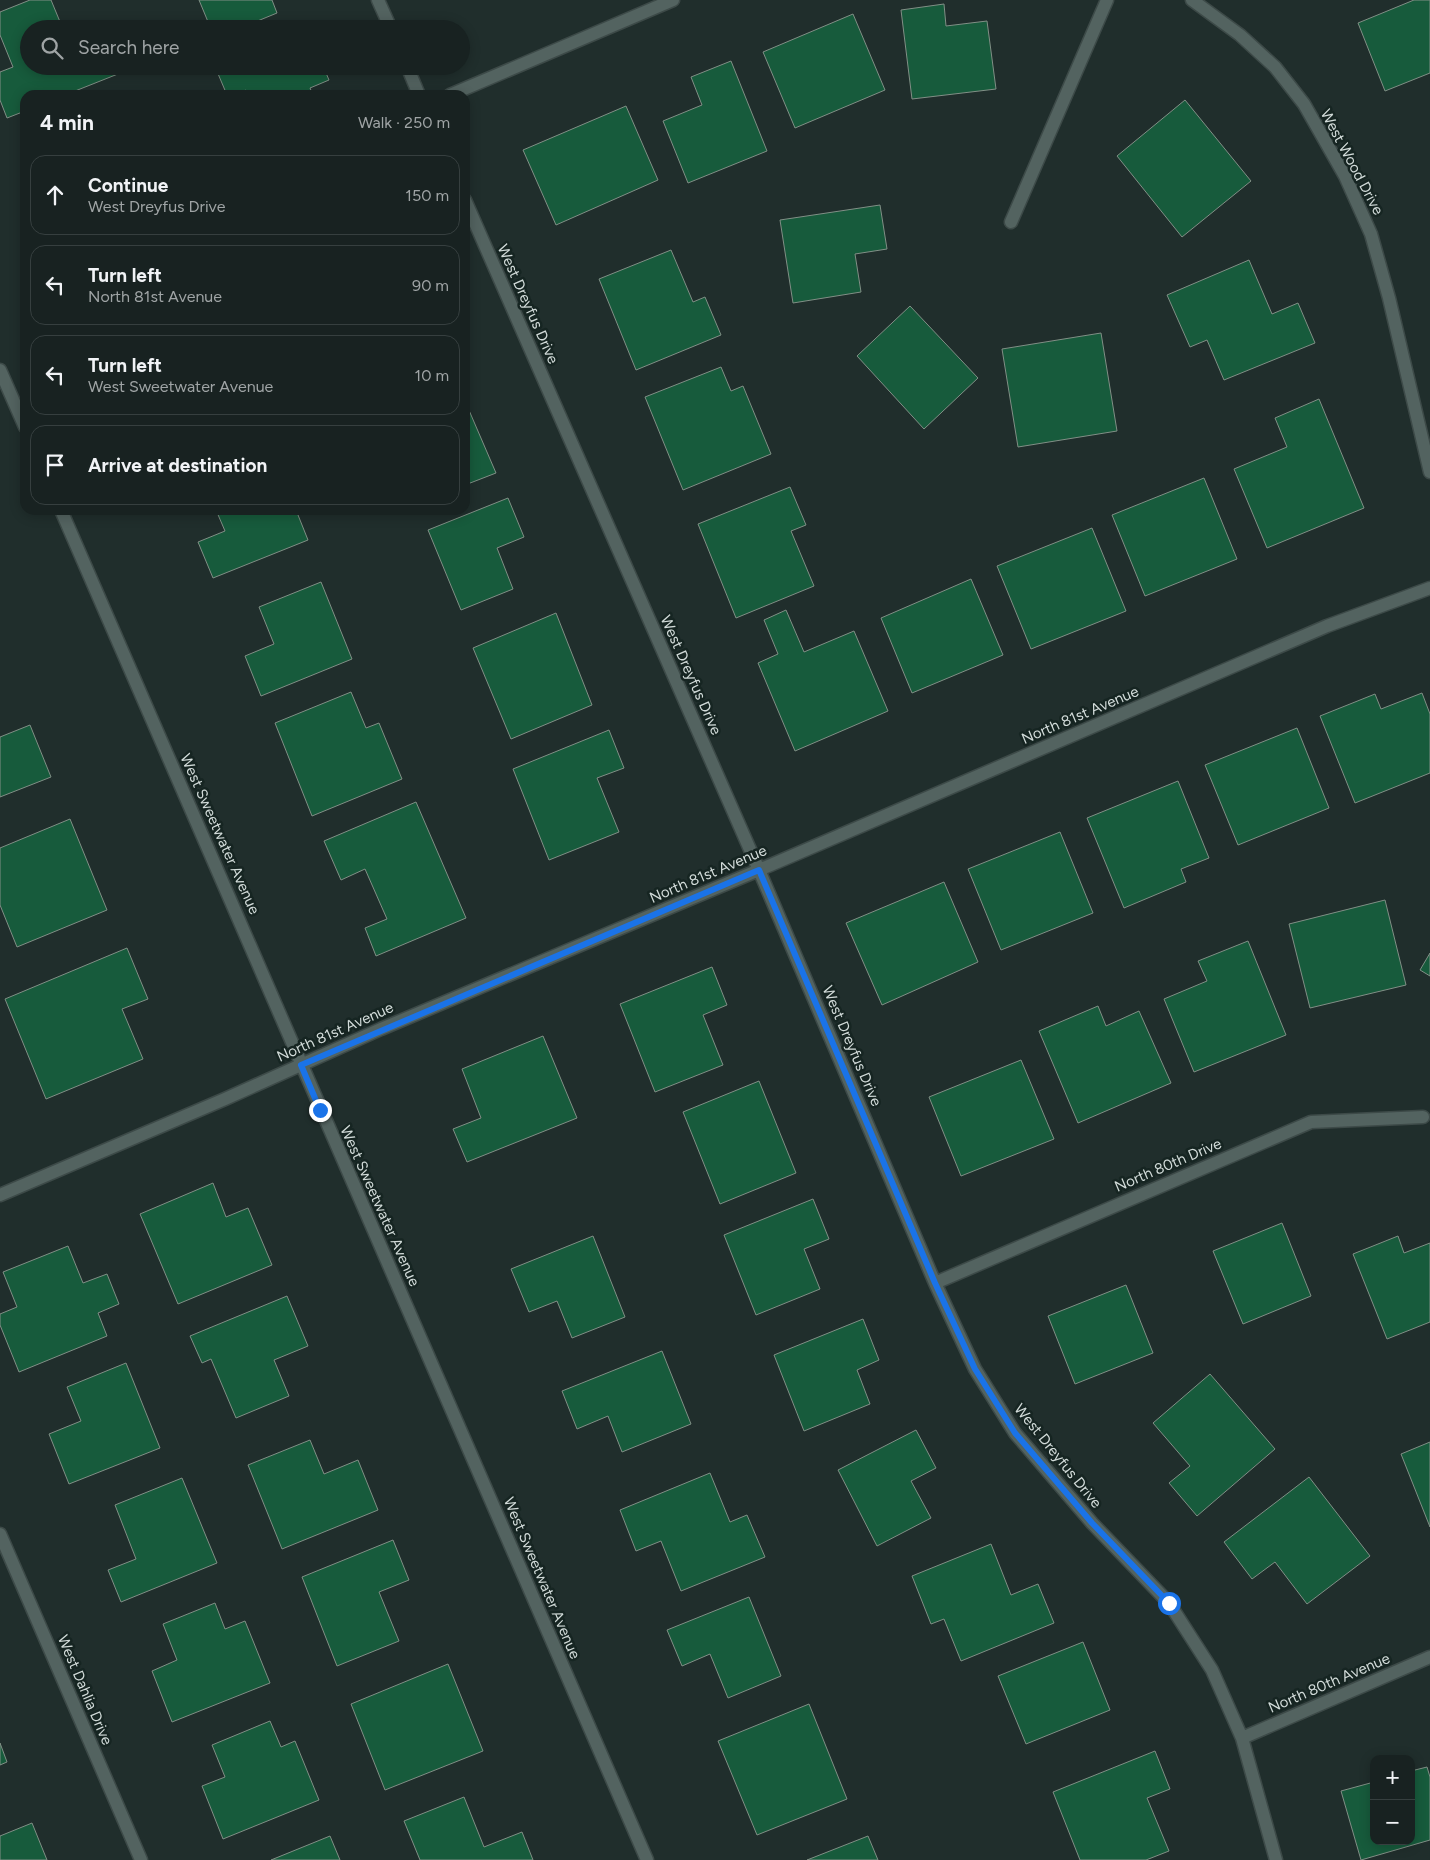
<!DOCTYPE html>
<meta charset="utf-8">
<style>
body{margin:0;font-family:Figtree,sans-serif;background:#252f2e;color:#f1f3f6}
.controls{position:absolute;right:15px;bottom:15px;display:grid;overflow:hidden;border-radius:10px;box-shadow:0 2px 12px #0003}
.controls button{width:45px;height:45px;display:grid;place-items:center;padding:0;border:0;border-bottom:1px solid #363f3f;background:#182221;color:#f1f3f6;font:25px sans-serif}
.stop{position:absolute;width:15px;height:15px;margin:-11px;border:4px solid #1a73e8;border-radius:50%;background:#fff}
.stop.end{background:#1a73e8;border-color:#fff;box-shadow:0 1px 5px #0008}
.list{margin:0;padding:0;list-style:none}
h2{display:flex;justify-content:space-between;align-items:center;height:65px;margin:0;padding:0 20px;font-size:21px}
h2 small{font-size:16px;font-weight:400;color:#9fa4a5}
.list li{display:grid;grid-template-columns:32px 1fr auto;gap:15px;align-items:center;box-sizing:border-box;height:80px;margin:0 10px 10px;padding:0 10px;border:1px solid #363f3f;border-radius:15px}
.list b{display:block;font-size:19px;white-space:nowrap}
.list p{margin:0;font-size:16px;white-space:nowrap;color:#9fa4a5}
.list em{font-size:16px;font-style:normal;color:#9fa4a5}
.icon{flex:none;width:28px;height:28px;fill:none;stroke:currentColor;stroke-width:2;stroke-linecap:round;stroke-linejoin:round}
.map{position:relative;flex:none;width:1430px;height:1860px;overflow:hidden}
.search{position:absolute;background:#182221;box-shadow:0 2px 12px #0003;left:20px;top:20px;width:450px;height:55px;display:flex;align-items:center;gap:12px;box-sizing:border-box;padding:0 18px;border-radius:28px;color:#9fa4a5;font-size:19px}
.panel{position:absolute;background:#182221;box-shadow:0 2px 12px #0003;left:20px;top:90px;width:450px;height:425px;border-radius:15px}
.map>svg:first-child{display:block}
.building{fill:#175b3c;stroke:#818f86}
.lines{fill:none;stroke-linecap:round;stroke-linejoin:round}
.minor-casing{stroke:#3d4a48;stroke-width:15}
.minor{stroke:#536360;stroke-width:12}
.route{stroke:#1a73e8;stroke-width:6}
.labels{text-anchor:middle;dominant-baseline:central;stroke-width:5;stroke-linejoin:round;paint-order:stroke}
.street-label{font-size:15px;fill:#d2dbd9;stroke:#162522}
</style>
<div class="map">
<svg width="1430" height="1860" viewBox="0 0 1430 1860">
<rect width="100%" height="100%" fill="#202e2c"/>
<!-- building -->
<path class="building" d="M 30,0 L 51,0 L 63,29 L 29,29 L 29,66 L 133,68 L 65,95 L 25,95 L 25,111 L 7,118 L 0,100 L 0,72 L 13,67 L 0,35 L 0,12 Z
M 199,0 L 272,0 L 277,13 L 238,29 L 211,29 Z
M 1414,0 L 1430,0 L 1430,73 L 1385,91 L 1358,23 Z
M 944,4 L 946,26 L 987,21 L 996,89 L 912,99 L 901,10 Z
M 853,14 L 885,90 L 795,128 L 763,52 Z
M 115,21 L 118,29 L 96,29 Z
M 731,61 L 767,151 L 688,183 L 663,121 L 702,105 L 691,77 Z
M 222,66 L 323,66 L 329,80 L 310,88 L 313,95 L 249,95 L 246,90 L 236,95 L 227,95 L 216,69 Z
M 1185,100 L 1251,181 L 1182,237 L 1117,156 Z
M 626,106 L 658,180 L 556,225 L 523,150 Z
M 880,205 L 887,249 L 855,254 L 861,292 L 793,303 L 780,220 Z
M 671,250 L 693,302 L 705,297 L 721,335 L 636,370 L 599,279 Z
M 1249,260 L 1272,314 L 1298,303 L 1315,343 L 1224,380 L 1207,340 L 1190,347 L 1167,295 Z
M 910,306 L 978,378 L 924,429 L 857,356 Z
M 1101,333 L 1117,431 L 1018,447 L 1002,349 Z
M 721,367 L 731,391 L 743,386 L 771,454 L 683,490 L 645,397 Z
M 1319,399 L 1364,508 L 1267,548 L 1234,469 L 1287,447 L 1275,418 Z
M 465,401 L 496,473 L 465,485 Z
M 1204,478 L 1237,559 L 1145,596 L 1112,515 Z
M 790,487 L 806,525 L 791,531 L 814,586 L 736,618 L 698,524 Z
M 508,498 L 524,537 L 497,548 L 513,589 L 461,610 L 428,530 Z
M 216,510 L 296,510 L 308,540 L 213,578 L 198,542 L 225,531 Z
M 1092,528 L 1126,611 L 1031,649 L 997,566 Z
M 971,579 L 1003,655 L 912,693 L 881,618 Z
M 321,582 L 352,659 L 261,696 L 245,656 L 274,644 L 259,607 Z
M 786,610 L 804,652 L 854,631 L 888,711 L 795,751 L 758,663 L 778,654 L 764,620 Z
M 556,613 L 592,705 L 511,739 L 473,648 Z
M 351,692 L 366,728 L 379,723 L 402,779 L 312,816 L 275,723 Z
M 1422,693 L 1430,714 L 1430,773 L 1355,803 L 1320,716 L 1375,694 L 1381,709 Z
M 30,725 L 51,777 L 0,797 L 0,737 Z
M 1297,728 L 1329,808 L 1238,845 L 1205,765 Z
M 609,730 L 624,768 L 597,778 L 619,832 L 549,860 L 513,769 Z
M 1178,781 L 1209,858 L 1181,869 L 1186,882 L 1124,908 L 1087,818 Z
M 416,802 L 466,918 L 376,956 L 365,928 L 387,919 L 365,869 L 341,880 L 324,841 Z
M 70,819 L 107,910 L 17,947 L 0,905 L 0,848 Z
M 1060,832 L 1093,913 L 1001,950 L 968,869 Z
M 944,882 L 978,962 L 882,1005 L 846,923 Z
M 1385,900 L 1406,985 L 1310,1008 L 1289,924 Z
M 1248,941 L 1286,1035 L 1194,1072 L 1164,999 L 1207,981 L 1198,961 Z
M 127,948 L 148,999 L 122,1009 L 143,1059 L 46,1099 L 5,999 Z
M 1430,953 L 1430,976 L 1420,970 Z
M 712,967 L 727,1005 L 703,1015 L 723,1065 L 655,1092 L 620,1004 Z
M 1098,1006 L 1106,1026 L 1139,1011 L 1171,1083 L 1078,1123 L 1039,1031 Z
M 543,1036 L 577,1118 L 467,1162 L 453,1129 L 481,1118 L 462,1069 Z
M 1021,1060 L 1054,1139 L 961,1176 L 929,1097 Z
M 759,1081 L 796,1173 L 720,1204 L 683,1112 Z
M 213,1183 L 226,1217 L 248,1208 L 272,1265 L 178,1304 L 140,1214 Z
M 813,1199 L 829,1239 L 804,1249 L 820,1289 L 756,1315 L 724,1235 Z
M 1282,1223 L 1311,1296 L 1243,1324 L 1213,1251 Z
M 593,1236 L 625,1317 L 572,1338 L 557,1301 L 529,1312 L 511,1269 Z
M 1398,1236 L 1404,1253 L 1430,1243 L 1430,1322 L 1387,1339 L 1353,1254 Z
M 68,1246 L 83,1283 L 107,1274 L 119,1304 L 98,1313 L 107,1336 L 19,1372 L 0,1325 L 0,1314 L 17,1307 L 3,1272 Z
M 1126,1285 L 1153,1353 L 1075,1384 L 1048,1316 Z
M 287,1296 L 308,1346 L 274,1360 L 289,1396 L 236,1418 L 211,1359 L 202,1363 L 190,1336 Z
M 863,1319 L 879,1360 L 857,1370 L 870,1404 L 804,1431 L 774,1355 Z
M 662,1351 L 691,1424 L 622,1452 L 608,1416 L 577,1429 L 562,1391 Z
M 126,1363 L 160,1448 L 69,1484 L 49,1434 L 81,1421 L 67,1387 Z
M 1210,1374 L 1275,1449 L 1197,1516 L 1169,1483 L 1190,1466 L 1153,1423 Z
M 916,1430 L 936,1468 L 911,1481 L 931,1518 L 877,1546 L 838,1470 Z
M 310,1440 L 324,1474 L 358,1460 L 378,1510 L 282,1549 L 248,1465 Z
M 1430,1442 L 1430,1527 L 1401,1454 Z
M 710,1473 L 730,1522 L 747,1515 L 765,1557 L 681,1591 L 661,1541 L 636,1551 L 620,1510 Z
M 1309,1477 L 1370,1556 L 1307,1604 L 1275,1562 L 1252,1579 L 1224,1542 Z
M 182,1478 L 217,1563 L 121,1602 L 108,1570 L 136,1559 L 115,1505 Z
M 393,1540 L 409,1580 L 379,1592 L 399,1641 L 337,1666 L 302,1577 Z
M 991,1544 L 1011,1595 L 1038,1584 L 1054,1623 L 961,1661 L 944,1619 L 931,1624 L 912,1576 Z
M 749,1597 L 781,1676 L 728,1698 L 710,1654 L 682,1666 L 667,1630 Z
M 215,1603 L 225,1629 L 245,1621 L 270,1683 L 172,1722 L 152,1671 L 177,1660 L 163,1624 Z
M 1083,1642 L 1110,1710 L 1026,1744 L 998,1676 Z
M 448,1664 L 483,1751 L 385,1790 L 351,1704 Z
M 809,1704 L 847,1799 L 757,1835 L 718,1741 Z
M 270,1721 L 281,1747 L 295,1741 L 319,1800 L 223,1839 L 202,1786 L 225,1777 L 212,1745 Z
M 0,1743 L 7,1762 L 0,1765 Z
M 1155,1751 L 1170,1789 L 1147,1798 L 1169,1851 L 1146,1860 L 1080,1860 L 1053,1792 Z
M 1427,1767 L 1430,1777 L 1430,1840 L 1361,1860 L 1341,1791 L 1374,1782 L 1374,1841 L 1411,1841 L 1411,1771 Z
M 464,1797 L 484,1847 L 522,1832 L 533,1860 L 420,1860 L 404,1821 Z
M 32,1823 L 47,1860 L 0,1860 L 0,1836 Z
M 330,1836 L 340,1860 L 271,1860 Z
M 868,1836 L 878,1860 L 807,1860 Z"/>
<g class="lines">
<defs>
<path id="minor" d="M 378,0 L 391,29
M 1192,0 L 1240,35 L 1275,67 L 1304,104 L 1345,176 L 1371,234 L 1389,298 L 1430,472
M 407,66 L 419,95
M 450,95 L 673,0
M 465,200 L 759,870 L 935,1283 L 975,1369 L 1015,1433 L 1092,1523 L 1169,1603 L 1212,1670 L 1242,1738 L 1276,1860
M 1011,222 L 1107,0
M 0,370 L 25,427
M 61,510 L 647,1860
M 0,1195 L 225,1099 L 381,1029 L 759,870 L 1327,626 L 1430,588
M 935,1283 L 1311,1122 L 1423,1117
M 0,1534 L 141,1860
M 1242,1738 L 1430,1657"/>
</defs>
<!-- minor casing -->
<use href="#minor" class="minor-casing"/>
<!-- minor -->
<use href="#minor" class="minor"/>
</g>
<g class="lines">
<!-- route -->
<path class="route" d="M 320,1110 L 301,1065 L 759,870 L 935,1283 L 975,1369 L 1015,1433 L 1092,1523 L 1169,1603"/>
</g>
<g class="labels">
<!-- street labels -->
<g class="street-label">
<text transform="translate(1352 162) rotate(62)">West Wood Drive</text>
<text transform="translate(528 304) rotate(66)">West Dreyfus Drive</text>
<text transform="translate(691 675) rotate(66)">West Dreyfus Drive</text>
<text transform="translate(1080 715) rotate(-23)">North 81st Avenue</text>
<text transform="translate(220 834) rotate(66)">West Sweetwater Avenue</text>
<text transform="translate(708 874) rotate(-23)">North 81st Avenue</text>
<text transform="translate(335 1032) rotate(-24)">North 81st Avenue</text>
<text transform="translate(852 1046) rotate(67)">West Dreyfus Drive</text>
<text transform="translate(1168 1165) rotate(-23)">North 80th Drive</text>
<text transform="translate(380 1206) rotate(66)">West Sweetwater Avenue</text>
<text transform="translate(1058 1456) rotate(51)">West Dreyfus Drive</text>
<text transform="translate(542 1578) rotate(67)">West Sweetwater Avenue</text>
<text transform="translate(1329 1683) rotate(-23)">North 80th Avenue</text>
<text transform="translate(85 1690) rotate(67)">West Dahlia Drive</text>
</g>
</g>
</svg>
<div class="controls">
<button>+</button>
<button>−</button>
</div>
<div class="stop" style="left:1169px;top:1603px"></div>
<div class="stop end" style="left:320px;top:1110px"></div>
<div class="search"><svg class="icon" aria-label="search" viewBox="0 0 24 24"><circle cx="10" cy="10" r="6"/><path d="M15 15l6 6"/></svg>Search here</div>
<section class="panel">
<h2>4 min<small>Walk · 250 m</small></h2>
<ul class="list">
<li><svg class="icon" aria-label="ahead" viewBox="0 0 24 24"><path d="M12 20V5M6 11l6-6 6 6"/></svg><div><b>Continue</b><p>West Dreyfus Drive</p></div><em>150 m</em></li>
<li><svg class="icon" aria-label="left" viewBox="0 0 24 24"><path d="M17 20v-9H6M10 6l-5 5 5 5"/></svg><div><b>Turn left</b><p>North 81st Avenue</p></div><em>90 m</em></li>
<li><svg class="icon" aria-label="left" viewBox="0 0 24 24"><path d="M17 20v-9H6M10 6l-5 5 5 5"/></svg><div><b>Turn left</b><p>West Sweetwater Avenue</p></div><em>10 m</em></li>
<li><svg class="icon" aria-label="arrive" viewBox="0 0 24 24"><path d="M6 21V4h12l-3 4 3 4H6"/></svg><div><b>Arrive at destination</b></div></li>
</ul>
</section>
</div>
